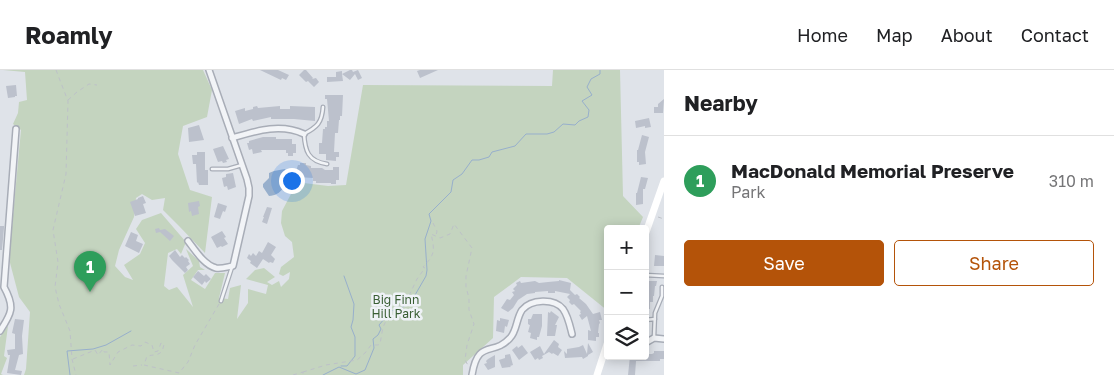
<!DOCTYPE html>
<meta charset="utf-8">
<style>
body{margin:0;font-family:"Golos Text",sans-serif;background:#f2f2f2;color:#202124}
.controls{position:absolute;right:15px;bottom:15px;display:grid;overflow:hidden;border-radius:5px;box-shadow:0 2px 12px #0003}
.controls button{width:45px;height:45px;display:grid;place-items:center;padding:0;border:0;border-bottom:1px solid #e0e0e0;background:#fff;color:#202124;font:25px sans-serif}
.you{position:absolute;left:291px;top:110px;width:18px;height:18px;margin:-12px;border:4px solid #fff;border-radius:50%;background:#1a73e8;box-shadow:0 0 0 8px #1a73e833}
.badge{display:grid;place-items:center;width:32px;height:32px;border-radius:50%;background:#b45309;color:#fff;font-size:16px;font-weight:700}
.pin{position:absolute;translate:-50% -41px;filter:drop-shadow(0 1px 2px #0008)}
.pin::after{content:'';position:absolute;top:26px;width:18px;height:15px;background:inherit;clip-path:polygon(0 0,100% 0,50% 100%)}
.list{margin:0;padding:0;list-style:none}
h2{display:flex;justify-content:space-between;align-items:center;height:65px;margin:0;padding:0 20px;font-size:21px}
h2 small{font-size:16px;font-weight:400;color:#757577}
.list li{display:grid;grid-template-columns:32px 1fr auto;gap:15px;align-items:center;box-sizing:border-box;height:90px;padding:0 20px;border-top:1px solid #e0e0e0}
.list b{display:block;font-size:19px;white-space:nowrap}
.list p{margin:0;font-size:16px;white-space:nowrap;color:#757577}
.list em{font-size:16px;font-style:normal;color:#757577}
.actions{display:flex;gap:10px;padding:15px 20px}
.actions a{flex:1;padding:11px 0;border:1px solid #b45309;border-radius:5px;text-align:center;font-size:18px;color:#b45309}
.actions .main{background:#b45309;color:#fff}
.icon{flex:none;width:28px;height:28px;fill:none;stroke:currentColor;stroke-width:2;stroke-linecap:round;stroke-linejoin:round}
.map{position:relative;flex:none;width:664px;height:305px;overflow:hidden}
header{display:flex;align-items:center;gap:30px;box-sizing:border-box;height:70px;padding:0 25px;background:#fff;border-bottom:1px solid #e0e0e0}
header strong{font-size:24px}
nav{display:flex;gap:28px;margin-inline-start:auto;font-size:18px}
main{display:flex}
aside{flex:1;background:#fff}
.map>svg:first-child{display:block}
.green{fill:#c4d4bf}
.water{fill:#97afcc}
.lines{fill:none;stroke-linecap:round;stroke-linejoin:round}
.stream{stroke:#97afcc;stroke-width:1}
.building{fill:#bcc1cc}
.lane-casing{stroke:#a8adb7;stroke-width:5}
.street-casing{stroke:#a8adb7;stroke-width:8}
.path{stroke:#bdc1c8;stroke-width:1;stroke-dasharray:4 4;stroke-linecap:butt}
.lane{stroke:#f2f4f7;stroke-width:2.5}
.street{stroke:#f2f4f7;stroke-width:5}
.secondary{stroke:#fff;stroke-width:7}
.labels{text-anchor:middle;dominant-baseline:central;stroke-width:5;stroke-linejoin:round;paint-order:stroke}
.park-label{font-size:12px;fill:#395e33;stroke:#eff2f7}
</style>
<header>
<strong>Roamly</strong>
<nav><a>Home</a><a>Map</a><a>About</a><a>Contact</a></nav>
</header>
<main>
<div class="map">
<svg width="664" height="305" viewBox="0 0 664 305">
<rect width="100%" height="100%" fill="#dfe3e9"/>
<!-- green -->
<path class="green" d="M 3,0 L 203,0 L 212,20 L 207,47 L 183,56 L 178,84 L 190,120 L 212,127 L 205,183 L 179,156 L 163,140 L 165,128 L 152,130 L 142,124 L 136,128 L 134,147 L 119,180 L 115,196 L 125,207 L 133,210 L 124,195 L 140,184 L 145,173 L 136,159 L 142,150 L 161,143 L 186,172 L 181,184 L 177,179 L 168,183 L 164,216 L 169,220 L 177,217 L 193,237 L 183,205 L 193,196 L 186,179 L 199,191 L 200,197 L 205,200 L 198,200 L 191,210 L 205,219 L 215,203 L 225,203 L 219,228 L 228,229 L 230,218 L 241,215 L 237,249 L 248,233 L 248,219 L 266,224 L 268,215 L 246,209 L 255,200 L 264,198 L 275,207 L 267,212 L 272,215 L 279,211 L 281,217 L 289,209 L 290,202 L 283,206 L 279,204 L 281,197 L 294,187 L 292,172 L 285,166 L 281,153 L 282,141 L 291,124 L 304,113 L 328,116 L 346,115 L 363,15 L 552,16 L 553,0 L 620,0 L 623,126 L 643,147 L 638,159 L 608,159 L 608,241 L 567,208 L 521,207 L 494,227 L 493,268 L 463,295 L 463,305 L 24,305 L 26,299 L 30,242 L 19,227 L 9,189 L 21,60 L 13,54 L 18,43 L 19,32 L 27,30 L 25,2 Z
M 8,256 L 4,286 L 7,288 L 1,304 L 3,305 L 0,305 L 0,267 Z"/>
<!-- water -->
<path class="water" d="M 285,99 L 288,105 C 285,116 282,125 269,126 L 263,117 L 263,114 L 269,108 L 269,103 L 274,101 Z"/>
<g class="lines">
<!-- stream -->
<path class="stream" d="M 341,296 L 347,296 L 355,286 L 355,267 L 351,257 L 353,250 L 354,234 L 344,206
M 70,305 L 67,281 L 93,279 L 106,275 L 131,261
M 323,305 L 339,297 L 356,304 L 365,300 L 374,278 L 373,269 L 378,265 L 381,259 L 379,255 L 391,241 L 401,238 L 411,232 L 426,206 L 427,200 L 425,169 L 431,151 L 429,144 L 451,122 L 453,110 L 462,104 L 472,90 L 479,90 L 489,87 L 492,82 L 515,76 L 526,64 L 547,64 L 554,62 L 563,54 L 575,55 L 579,51 L 588,47 L 589,40 L 582,31 L 592,25 L 587,17 L 591,9 L 600,4 L 600,0"/>
</g>
<!-- building -->
<path class="building" d="M 260,0 L 278,0 L 289,5 L 286,10 L 282,8 L 281,10 Z
M 304,0 L 306,0 L 313,8 L 312,9 L 316,8 L 319,12 L 314,17 L 308,11 L 306,12 L 299,5 Z
M 350,0 L 352,0 L 353,2 L 358,0 L 362,8 L 358,10 L 355,4 L 350,10 L 342,4 L 343,11 L 327,12 L 327,7 L 336,7 L 336,2 L 342,1 L 342,4 Z
M 420,0 L 438,0 L 420,8 L 417,1 Z
M 16,15 L 17,26 L 15,26 L 15,27 L 8,28 L 6,16 Z
M 325,25 L 343,25 L 342,46 L 340,46 L 340,50 L 339,50 L 338,63 L 335,63 L 334,82 L 339,82 L 339,87 L 336,87 L 336,91 L 326,90 L 326,84 L 319,84 L 319,73 L 322,73 L 323,59 L 325,59 L 325,57 L 327,57 L 327,51 L 329,51 L 327,29 L 325,29 Z
M 664,29 L 663,43 L 654,43 L 654,37 L 658,37 L 658,34 Z
M 257,36 L 258,38 L 280,36 L 280,39 L 290,39 L 290,36 L 315,37 L 315,51 L 294,49 L 271,49 L 271,47 L 253,51 L 252,49 L 239,54 L 235,41 L 245,38 L 245,41 L 253,39 L 253,37 Z
M 649,48 L 651,57 L 645,58 L 645,56 L 636,58 L 635,51 Z
M 199,55 L 204,70 L 189,72 L 188,58 Z
M 642,65 L 649,67 L 645,82 L 646,94 L 639,95 L 639,92 L 637,92 L 637,80 L 638,80 Z
M 263,67 L 276,67 L 276,69 L 292,69 L 292,74 L 296,74 L 296,83 L 293,83 L 293,86 L 288,86 L 288,83 L 286,83 L 286,80 L 261,80 L 262,82 L 253,84 L 252,79 L 249,80 L 247,73 L 249,73 L 249,71 Z
M 223,76 L 229,89 L 226,90 L 227,92 L 223,93 L 222,91 L 218,92 L 213,79 Z
M 197,82 L 205,82 L 205,100 L 208,100 L 208,115 L 199,115 L 198,112 L 197,113 L 196,94 L 193,94 L 192,85 L 197,85 Z
M 300,93 L 306,93 L 306,95 L 311,96 L 311,98 L 322,98 L 325,100 L 333,100 L 333,97 L 339,97 L 339,110 L 336,110 L 336,114 L 331,114 L 331,113 L 316,113 L 316,111 L 313,111 L 313,108 L 297,107 L 297,98 L 298,95 L 300,95 Z
M 233,103 L 236,117 L 228,120 L 227,116 L 224,117 L 222,108 L 226,107 L 226,104 Z
M 641,107 L 648,108 L 645,119 L 643,119 L 643,134 L 636,135 L 636,123 L 637,123 Z
M 143,126 L 146,133 L 143,134 L 146,143 L 135,146 L 130,132 L 138,129 L 138,128 Z
M 199,131 L 200,136 L 198,137 L 199,144 L 192,146 L 191,141 L 189,142 L 188,133 Z
M 218,133 L 227,136 L 225,142 L 223,141 L 220,149 L 214,147 Z
M 267,137 L 272,138 L 267,154 L 262,152 L 264,147 L 263,147 Z
M 0,156 L 4,156 L 4,158 L 2,180 L 0,180 Z
M 159,158 L 160,160 L 165,159 L 174,166 L 170,171 L 160,162 L 156,163 L 155,159 Z
M 222,161 L 226,167 L 224,168 L 228,174 L 222,177 L 221,176 L 217,178 L 211,167 Z
M 131,162 L 138,165 L 136,171 L 143,174 L 139,183 L 125,176 Z
M 268,172 L 276,177 L 271,185 L 275,189 L 273,193 L 270,192 L 269,193 L 263,189 L 257,198 L 250,193 L 251,191 L 247,188 L 249,184 L 251,186 L 253,183 L 256,186 L 259,181 L 262,183 Z
M 175,180 L 180,187 L 182,185 L 185,188 L 186,187 L 189,190 L 188,191 L 190,194 L 186,197 L 188,200 L 185,203 L 172,190 L 169,186 Z
M 655,185 L 664,186 L 664,196 L 654,196 Z
M 198,201 L 204,206 L 206,204 L 211,209 L 206,213 L 205,211 L 202,215 L 193,207 Z
M 559,210 L 571,213 L 570,220 L 575,225 L 577,224 L 580,227 L 579,228 L 586,234 L 593,244 L 600,242 L 602,250 L 599,250 L 600,253 L 599,254 L 598,263 L 599,263 L 599,267 L 596,267 L 596,271 L 588,270 L 588,260 L 591,261 L 587,246 L 582,250 L 579,245 L 581,244 L 580,242 L 581,241 L 574,234 L 572,235 L 569,232 L 570,230 L 567,227 L 570,224 L 555,221 L 555,223 L 548,223 L 548,221 L 535,222 L 535,223 L 527,224 L 518,230 L 513,238 L 508,242 L 501,238 L 507,229 L 510,230 L 514,225 L 512,222 L 515,221 L 513,219 L 517,215 L 516,213 L 520,211 L 521,213 L 535,211 L 539,213 L 548,212 L 559,211 Z
M 645,211 L 657,211 L 656,216 L 655,216 L 654,226 L 653,226 L 653,232 L 650,232 L 650,239 L 645,239 Z
M 551,241 L 559,247 L 555,255 L 557,255 L 555,266 L 547,266 L 548,242 L 550,243 Z
M 533,244 L 542,244 L 542,256 L 539,267 L 537,267 L 537,270 L 530,268 L 531,263 L 528,262 L 530,255 L 531,256 L 528,254 L 528,249 L 531,249 Z
M 500,248 L 509,250 L 507,257 L 505,256 L 504,263 L 496,261 L 497,250 L 500,251 Z
M 15,249 L 24,250 L 22,266 L 23,284 L 19,285 L 15,300 L 22,301 L 21,305 L 7,303 L 10,285 L 8,285 L 7,280 L 15,279 L 15,264 L 12,263 Z
M 554,270 L 559,274 L 558,277 L 562,280 L 558,286 L 553,283 L 552,284 L 549,282 L 542,286 L 543,288 L 539,290 L 538,288 L 535,290 L 530,282 L 540,276 L 544,284 Z
M 588,273 L 593,282 L 588,285 L 588,286 L 583,289 L 582,287 L 565,288 L 564,281 L 567,284 L 567,279 L 579,277 L 583,275 L 587,284 Z
M 522,275 L 528,283 L 519,290 L 512,280 L 517,276 L 518,278 Z
M 654,281 L 664,281 L 664,289 L 660,289 L 660,291 L 636,291 L 635,305 L 628,305 L 630,286 L 645,286 L 645,284 L 652,284 L 654,283 Z
M 510,284 L 513,295 L 510,296 L 511,297 L 502,298 L 499,290 L 505,288 L 505,285 Z
M 495,285 L 495,297 L 488,300 L 484,294 L 487,293 L 486,291 L 488,289 Z"/>
<g class="lines">
<defs>
<path id="lane" d="M 323,37 C 322,53 317,57 304,64 C 305,81 308,91 327,94
M 212,99 L 228,99 L 242,95
M 645,205 L 664,206
M 221,231 L 232,197
M 645,250 L 655,249
M 654,267 L 655,243 L 662,226 L 662,217"/>
<path id="street" d="M 232,68 C 256,61 280,53 304,64
M 188,171 C 195,180 204,195 216,198 C 221,199 227,197 233,196 L 249,126 L 249,118 L 247,109 L 209,0
M 0,261 C 12,243 15,237 4,217 L 16,59
M 647,272 L 654,268 L 664,269
M 472,305 C 478,268 493,287 510,268 C 517,261 516,249 522,240 C 531,229 554,228 563,239 C 568,246 570,256 572,264"/>
</defs>
<!-- lane casing -->
<use href="#lane" class="lane-casing"/>
<!-- street casing -->
<use href="#street" class="street-casing"/>
<!-- path -->
<path class="path" d="M 56,0 L 68,31 L 66,104 L 53,160 L 58,192 L 55,217 L 59,234 L 70,261 L 72,289 L 76,305
M 68,30 L 77,22 L 89,14 L 97,15
M 658,147 L 664,149
M 433,153 L 437,161 L 436,166
M 73,289 L 95,280 L 98,285 L 103,279 L 104,282 L 109,282 L 110,295 L 118,282 L 132,275 L 141,276 L 145,272 L 152,275 L 154,282 L 158,281 L 161,273 L 164,274 C 162,286 158,284 147,286 L 144,295 L 179,303 L 188,292 L 195,275 L 219,234
M 133,296 L 142,295
M 303,302 L 326,295 L 357,290 L 366,282 L 371,275 L 378,275 L 380,274 L 383,257 L 388,247 L 408,228 L 417,209 L 425,198 L 423,197 C 435,185 435,180 431,164 L 440,168 L 450,164 L 454,154 L 472,178 L 466,206 L 466,217 L 469,228 L 469,240 L 474,254 L 467,275 L 465,290 L 469,297
M 293,305 L 303,302 L 303,305"/>
<!-- lane -->
<use href="#lane" class="lane"/>
<!-- street -->
<use href="#street" class="street"/>
<!-- secondary -->
<path class="secondary" d="M 645,165 L 664,111
M 597,305 L 608,271"/>
</g>
<g class="labels">
<!-- park labels -->
<g class="park-label">
<text x="396" y="229">Big Finn<tspan x="396" dy="14">Hill Park</tspan></text>
</g>
</g>
</svg>
<div class="controls">
<button>+</button>
<button>−</button>
<button><svg class="icon" aria-label="layers" viewBox="0 0 24 24"><path d="M12 4l9 5-9 5-9-5zM3 14l9 5 9-5"/></svg></button>
</div>
<div class="you"></div>
<div class="pin badge" style="left:90px;top:222px;background:#2e9e5b">1</div>
</div>
<aside>
<h2>Nearby<small></small></h2>
<ul class="list">
<li><span class="badge" style="background:#2e9e5b">1</span><div><b>MacDonald Memorial Preserve</b><p>Park</p></div><em>310 m</em></li>
</ul>
<div class="actions"><a class="main">Save</a><a>Share</a></div>
</aside>
</main>
